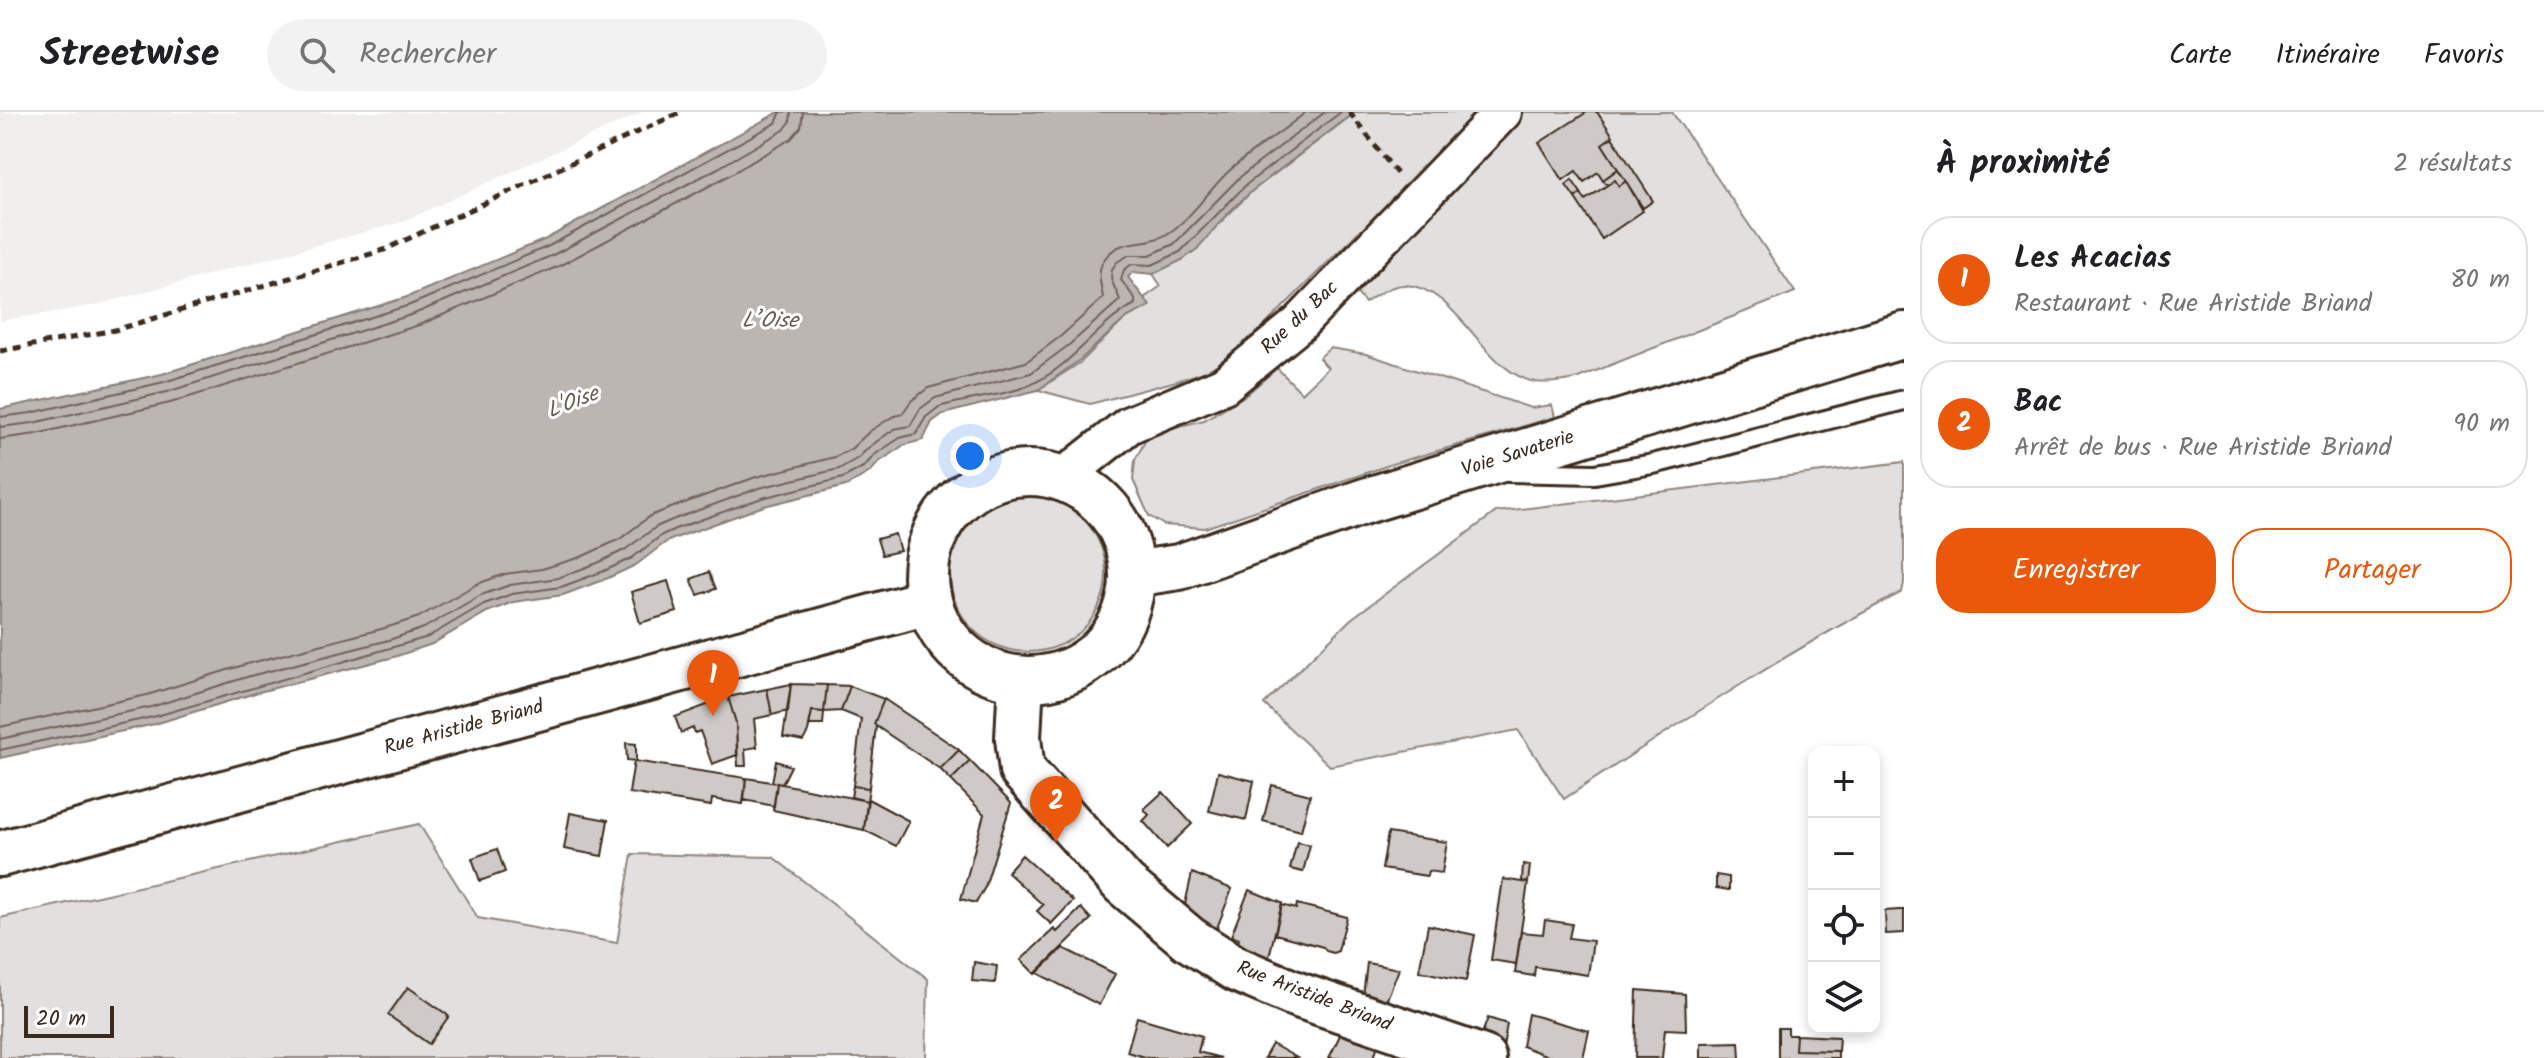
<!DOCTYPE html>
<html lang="fr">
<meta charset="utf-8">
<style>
body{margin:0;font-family:Kalam,sans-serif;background:#f2f2f2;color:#202124}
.controls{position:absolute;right:24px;bottom:24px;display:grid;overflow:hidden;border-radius:16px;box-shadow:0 4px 12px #0003}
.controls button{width:72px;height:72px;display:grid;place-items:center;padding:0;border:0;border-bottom:2px solid #e0e0e0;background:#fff;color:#202124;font:40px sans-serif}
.scale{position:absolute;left:24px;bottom:20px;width:90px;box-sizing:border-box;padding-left:8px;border:4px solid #3b2a1e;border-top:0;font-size:22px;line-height:28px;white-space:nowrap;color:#3b2a1e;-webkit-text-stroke:6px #fff;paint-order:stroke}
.you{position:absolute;left:970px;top:344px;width:28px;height:28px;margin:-20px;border:6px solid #fff;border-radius:50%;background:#1a73e8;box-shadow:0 0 0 12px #1a73e833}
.badge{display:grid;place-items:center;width:52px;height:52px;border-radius:50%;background:#ea580c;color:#fff;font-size:26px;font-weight:700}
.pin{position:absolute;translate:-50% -66px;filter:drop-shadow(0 2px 4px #0008)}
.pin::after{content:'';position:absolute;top:42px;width:28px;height:24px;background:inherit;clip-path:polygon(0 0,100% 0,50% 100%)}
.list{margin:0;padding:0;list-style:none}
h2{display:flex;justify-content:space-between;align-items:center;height:104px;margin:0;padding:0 32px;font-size:34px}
h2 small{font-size:26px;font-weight:400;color:#757577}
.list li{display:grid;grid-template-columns:52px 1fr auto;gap:24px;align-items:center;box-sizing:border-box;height:128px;margin:0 16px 16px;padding:0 16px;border:2px solid #e0e0e0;border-radius:32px}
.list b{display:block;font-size:30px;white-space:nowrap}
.list p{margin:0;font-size:26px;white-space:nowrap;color:#757577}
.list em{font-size:26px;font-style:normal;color:#757577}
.actions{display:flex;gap:16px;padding:24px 32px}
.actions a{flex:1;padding:18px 0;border:2px solid #ea580c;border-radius:32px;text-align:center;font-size:28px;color:#ea580c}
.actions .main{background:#ea580c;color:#fff}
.icon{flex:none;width:44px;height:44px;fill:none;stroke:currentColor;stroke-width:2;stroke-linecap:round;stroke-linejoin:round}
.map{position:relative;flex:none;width:1904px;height:946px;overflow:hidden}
header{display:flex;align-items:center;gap:48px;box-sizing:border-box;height:112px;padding:0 40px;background:#fff;border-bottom:2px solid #e0e0e0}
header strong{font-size:38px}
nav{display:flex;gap:44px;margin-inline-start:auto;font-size:28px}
.search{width:560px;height:72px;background:#f2f2f2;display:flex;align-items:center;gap:20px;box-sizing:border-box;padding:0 28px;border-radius:44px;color:#757577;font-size:30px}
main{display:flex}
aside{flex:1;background:#fff}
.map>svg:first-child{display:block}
.built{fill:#f1efee}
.green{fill:#e2e0de;stroke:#8e857e;stroke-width:2}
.water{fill:#bcb6b3;stroke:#887e77;stroke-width:2}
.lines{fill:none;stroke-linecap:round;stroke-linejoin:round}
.shore{stroke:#6f625a;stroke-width:2}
.building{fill:#cfcac7;stroke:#3b2a1e;stroke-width:2}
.service-casing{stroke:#3b2a1e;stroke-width:24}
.minor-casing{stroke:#3b2a1e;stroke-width:42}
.tertiary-casing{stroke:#3b2a1e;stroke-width:50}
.secondary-casing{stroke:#3b2a1e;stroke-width:50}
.path{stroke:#3b2a1e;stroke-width:5;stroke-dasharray:8 6;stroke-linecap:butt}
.service{stroke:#fff;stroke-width:18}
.minor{stroke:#fff;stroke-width:36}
.tertiary{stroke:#fff;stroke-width:44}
.secondary{stroke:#fff;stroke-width:44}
.labels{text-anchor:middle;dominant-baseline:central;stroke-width:6;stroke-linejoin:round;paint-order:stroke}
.street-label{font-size:20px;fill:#3b2a1e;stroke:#fff}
.water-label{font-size:22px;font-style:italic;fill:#685b52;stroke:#fff}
</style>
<header>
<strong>Streetwise</strong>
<div class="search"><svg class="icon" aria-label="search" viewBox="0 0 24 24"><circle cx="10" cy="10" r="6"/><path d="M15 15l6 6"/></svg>Rechercher</div>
<nav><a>Carte</a><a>Itinéraire</a><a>Favoris</a></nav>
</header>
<main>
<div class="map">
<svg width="1904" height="946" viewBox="0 0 1904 946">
<rect width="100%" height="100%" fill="#fff"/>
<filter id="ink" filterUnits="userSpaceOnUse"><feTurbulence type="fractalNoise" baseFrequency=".0125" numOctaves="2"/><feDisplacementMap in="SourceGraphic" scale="16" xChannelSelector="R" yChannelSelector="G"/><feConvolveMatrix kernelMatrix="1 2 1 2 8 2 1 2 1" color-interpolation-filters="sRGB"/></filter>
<g filter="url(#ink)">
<!-- built -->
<path class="built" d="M 0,0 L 643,0 L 402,110 L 97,193 L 0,209 Z"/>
<!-- green -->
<path class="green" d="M 1356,0 L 1503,0 L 1510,10 L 1522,0 L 1672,0 L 1795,180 L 1573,268 C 1562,269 1547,272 1536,270 C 1482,261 1459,174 1404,173 C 1390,173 1375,184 1365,191 L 1355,179 L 1350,147 L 1357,121 L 1243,235 L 1207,259 L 1173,270 L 1090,292 L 1038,278 L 1081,250 L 1126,206 L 1150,194 L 1144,186 L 1161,174 L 1153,162 L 1184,147 L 1252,79 Z
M 1330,236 L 1366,242 L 1531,296 L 1552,293 L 1555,305 L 1392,352 L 1205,416 L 1164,413 L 1149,404 L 1133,368 L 1135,348 L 1146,327 L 1172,316 L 1204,308 L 1246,283 L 1277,256 L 1302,281 L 1328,256 L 1319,246 Z
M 1904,350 L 1904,471 L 1902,480 C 1784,541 1674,615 1564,687 L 1518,618 L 1330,654 L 1264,592 L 1351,507 L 1496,400 Z
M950 462a78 78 0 1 1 156 0a78 78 0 1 1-156 0Z
M 419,712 L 478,806 L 617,831 L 632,742 L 773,745 L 928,867 L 926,946 L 0,946 L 0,806 Z"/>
<!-- water -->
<path class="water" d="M 779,0 L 1355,0 L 1252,79 L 1229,100 L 1197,137 L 1184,147 L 1153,162 L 1133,160 L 1128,165 L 1150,194 L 1126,206 L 1081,247 L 1038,278 L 943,302 L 932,310 L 923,328 L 904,333 L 879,350 L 870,360 L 846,374 L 764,394 L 678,425 L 666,430 L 636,453 L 608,466 L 563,483 L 513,490 L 487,500 L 432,532 L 394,545 L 255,581 L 155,612 L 0,646 L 0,297 L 162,262 L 407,185 L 546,127 Z"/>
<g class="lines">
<!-- shore -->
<path class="shore" d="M 0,305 L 31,301 L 164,270 L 410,193 L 549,134 L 776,11 L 781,0
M 0,315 L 33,311 L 167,280 L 414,202 L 553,143 L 720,55 L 784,18 L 790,10 L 791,0
M 0,327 L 36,322 L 170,291 L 419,213 L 559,154 L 726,65 L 791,27 L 801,15 L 803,0
M 0,615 L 147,583 L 247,552 L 385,516 L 419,505 L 477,472 L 505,462 L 542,457 L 581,445 L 620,427 L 650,404 L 668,397 L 756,365 L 835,345 L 851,337 L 870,319 L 892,305 L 902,302 L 911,289 L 928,276 L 1026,250 L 1061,224 L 1103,186 C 1101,171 1095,159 1106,145 C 1123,124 1147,135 1167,122 C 1190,108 1208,79 1228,60 C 1252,38 1281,21 1306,0
M 0,627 L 151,595 L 250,564 L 389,528 L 424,516 L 481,483 L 510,473 L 558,466 L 600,450 L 626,437 L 656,415 L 672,408 L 759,376 L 839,357 L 858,346 L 868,336 L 894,317 L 910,314 L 920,297 L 935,286 L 1031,261 L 1069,233 L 1120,188 L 1111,167 L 1112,157 L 1117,150 L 1129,143 L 1150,143 L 1174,132 L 1240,65 L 1325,0
M 0,638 L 153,605 L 428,525 L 484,492 L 512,482 L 561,475 L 604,459 L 632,446 L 662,423 L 675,417 L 762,386 L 843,366 L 865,354 L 874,343 L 900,326 L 916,322 L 926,305 L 939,295 C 970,285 1007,285 1036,270 C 1074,251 1098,212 1135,192 L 1135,187 L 1121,168 L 1124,158 L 1132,152 L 1152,153 L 1180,140 L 1247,72 L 1341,0"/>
</g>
<!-- building -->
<path class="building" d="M 1587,0 L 1597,0 L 1613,24 L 1602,32 L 1618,57 L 1603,68 L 1598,60 L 1584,70 L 1576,59 L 1563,68 L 1539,31 Z
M 1612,25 L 1653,89 L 1643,96 L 1602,32 Z
M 1618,57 L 1626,69 L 1619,74 L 1615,68 L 1607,73 L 1603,68 Z
M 1572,68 L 1581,81 L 1575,86 L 1566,73 Z
M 1615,68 L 1619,74 L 1626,69 L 1643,99 L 1602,127 L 1575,86 L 1581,81 L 1585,88 Z
M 895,422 L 900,439 L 882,443 L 877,427 Z
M 709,460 L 716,477 L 698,483 L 691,467 Z
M 668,469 L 677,500 L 640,511 L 631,480 Z
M 791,572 L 827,573 L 824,600 L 812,599 L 808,620 L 803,629 L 783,625 Z
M 791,572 L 788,599 L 772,603 L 767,577 Z
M 827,573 L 850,574 L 841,599 L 824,600 Z
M 850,574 L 884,587 L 874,612 L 876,614 L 869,676 L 853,674 L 861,607 L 841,599 Z
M 767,577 L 772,603 L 754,607 L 757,635 L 745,637 L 746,654 L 738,654 L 736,611 L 728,585 Z
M 728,585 L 736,611 L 737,643 L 712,652 L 700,619 L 695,621 L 693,616 L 681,621 L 675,605 Z
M 884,587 L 958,637 L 959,638 L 940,657 L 876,614 L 874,612 Z
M 812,599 L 824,600 L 823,613 L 809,613 Z
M 626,631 L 636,632 L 636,649 L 627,648 Z
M 959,638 L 970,649 L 951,668 L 940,657 Z
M 634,649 L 746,666 L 743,692 L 712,687 L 711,694 L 629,681 Z
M 776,649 L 791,654 L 782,672 L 772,670 Z
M 970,649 L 1011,691 L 985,775 L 976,791 L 961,787 L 984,702 L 951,668 Z
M 1218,660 L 1254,669 L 1246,708 L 1209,699 Z
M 746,666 L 777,671 L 774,694 L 744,688 Z
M 777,671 L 867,689 L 864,718 L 773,698 Z
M 1272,673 L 1310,683 L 1301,719 L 1263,709 Z
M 853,674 L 869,676 L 867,689 L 851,685 Z
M 1163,680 L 1192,712 L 1167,736 L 1143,709 L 1149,703 L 1144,697 Z
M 868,687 L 909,709 L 896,734 L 864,718 Z
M 570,701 L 608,708 L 602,744 L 564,737 Z
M 1388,721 L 1447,730 L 1442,761 L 1428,759 L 1427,764 L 1382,757 Z
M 1297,730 L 1310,733 L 1303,760 L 1290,757 Z
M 497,737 L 505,760 L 480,769 L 472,746 Z
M 1022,743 L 1073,789 L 1051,812 L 1037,799 L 1043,793 L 1007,760 Z
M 1523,752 L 1530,753 L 1528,771 L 1522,769 Z
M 1192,761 L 1232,777 L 1215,821 L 1184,797 Z
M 1716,763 L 1729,765 L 1729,778 L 1716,776 Z
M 1503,767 L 1528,771 L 1516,852 L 1491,848 Z
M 1249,778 L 1282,791 L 1268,849 L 1236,837 L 1239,827 L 1231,824 Z
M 1297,792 L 1347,805 L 1338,839 L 1333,841 L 1326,839 L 1323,835 L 1275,822 L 1282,793 L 1296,797 Z
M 1081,796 L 1091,807 L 1035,862 L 1021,848 L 1054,817 L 1057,820 Z
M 1899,798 L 1904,798 L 1904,821 L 1886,822 L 1885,799 Z
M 1545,808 L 1572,812 L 1569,826 L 1593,829 L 1588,863 L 1535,855 L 1534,864 L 1515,861 L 1521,820 L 1543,822 Z
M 1428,813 L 1475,823 L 1466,869 L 1419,859 Z
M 1063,836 L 1115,862 L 1099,893 L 1037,861 Z
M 974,850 L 997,854 L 995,871 L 972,869 Z
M 1367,851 L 1399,857 L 1385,892 L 1363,884 Z
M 408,875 L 449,904 L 429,932 L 388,903 Z
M 1637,878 L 1685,882 L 1686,918 L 1665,917 L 1662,946 L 1635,946 Z
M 1528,902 L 1589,919 L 1583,946 L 1553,946 L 1522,934 Z
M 1137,905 L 1202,924 L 1198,940 L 1221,946 L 1148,946 L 1127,940 Z
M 1488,906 L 1507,912 L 1503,935 L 1480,927 Z
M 1778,916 L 1788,916 L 1788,923 L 1796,923 L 1795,938 L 1838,939 L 1838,946 L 1778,946 Z
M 1341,921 L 1378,932 L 1374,946 L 1329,946 Z
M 1796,923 L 1839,925 L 1838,939 L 1795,938 Z
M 1739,930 L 1740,946 L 1701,946 L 1701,931 Z
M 1272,932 L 1297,946 L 1264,946 Z"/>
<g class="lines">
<defs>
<path id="service" d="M 1508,360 L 1595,362 L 1653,352 L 1904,288"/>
<path id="minor" d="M 1062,366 L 1129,313 L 1224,273 L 1299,212 L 1503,0"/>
<path id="tertiary" d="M 1021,567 L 1018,626 L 1022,658 L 1124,772 L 1189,827 L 1236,857 L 1295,882 L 1483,946"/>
<path id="secondary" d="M926 464a103 103 0 1 1 206 0a103 103 0 1 1-206 0Z
M 1133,462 L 1179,455 L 1365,389 L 1904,223
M 0,742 L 928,490"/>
</defs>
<!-- service casing -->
<use href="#service" class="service-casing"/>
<!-- minor casing -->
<use href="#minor" class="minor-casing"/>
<!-- tertiary casing -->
<use href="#tertiary" class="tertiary-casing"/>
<!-- secondary casing -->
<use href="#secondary" class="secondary-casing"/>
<!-- path -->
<path class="path" d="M 1349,0 L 1398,63
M 0,239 L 115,218 L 384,138 L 681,0"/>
<!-- service -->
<use href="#service" class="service"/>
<!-- minor -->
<use href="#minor" class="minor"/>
<!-- tertiary -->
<use href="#tertiary" class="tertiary"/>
<!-- secondary -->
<use href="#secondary" class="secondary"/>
</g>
</g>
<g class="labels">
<!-- street labels -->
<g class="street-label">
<text transform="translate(1300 206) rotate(-43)">Rue du Bac</text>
<text transform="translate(1518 342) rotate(-17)">Voie Savaterie</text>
<text transform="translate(464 616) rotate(-15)">Rue Aristide Briand</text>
<text transform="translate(1314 885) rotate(21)">Rue Aristide Briand</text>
</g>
<!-- water labels -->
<g class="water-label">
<text x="770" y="209">L’Oise</text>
<text transform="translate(573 291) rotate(-21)">L'Oise</text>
</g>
</g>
</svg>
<div class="controls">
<button>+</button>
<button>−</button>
<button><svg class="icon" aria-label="locate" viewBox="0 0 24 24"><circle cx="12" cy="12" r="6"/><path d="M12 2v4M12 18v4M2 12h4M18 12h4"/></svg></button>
<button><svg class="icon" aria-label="layers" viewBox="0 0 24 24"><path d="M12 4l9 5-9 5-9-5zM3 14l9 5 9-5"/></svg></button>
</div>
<div class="scale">20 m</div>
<div class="you"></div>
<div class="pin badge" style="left:713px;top:604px">1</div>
<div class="pin badge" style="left:1056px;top:730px">2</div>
</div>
<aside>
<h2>À proximité<small>2 résultats</small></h2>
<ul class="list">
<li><span class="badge">1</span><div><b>Les Acacias</b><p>Restaurant · Rue Aristide Briand</p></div><em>80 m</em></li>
<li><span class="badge">2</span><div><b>Bac</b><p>Arrêt de bus · Rue Aristide Briand</p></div><em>90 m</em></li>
</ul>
<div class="actions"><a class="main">Enregistrer</a><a>Partager</a></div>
</aside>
</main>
